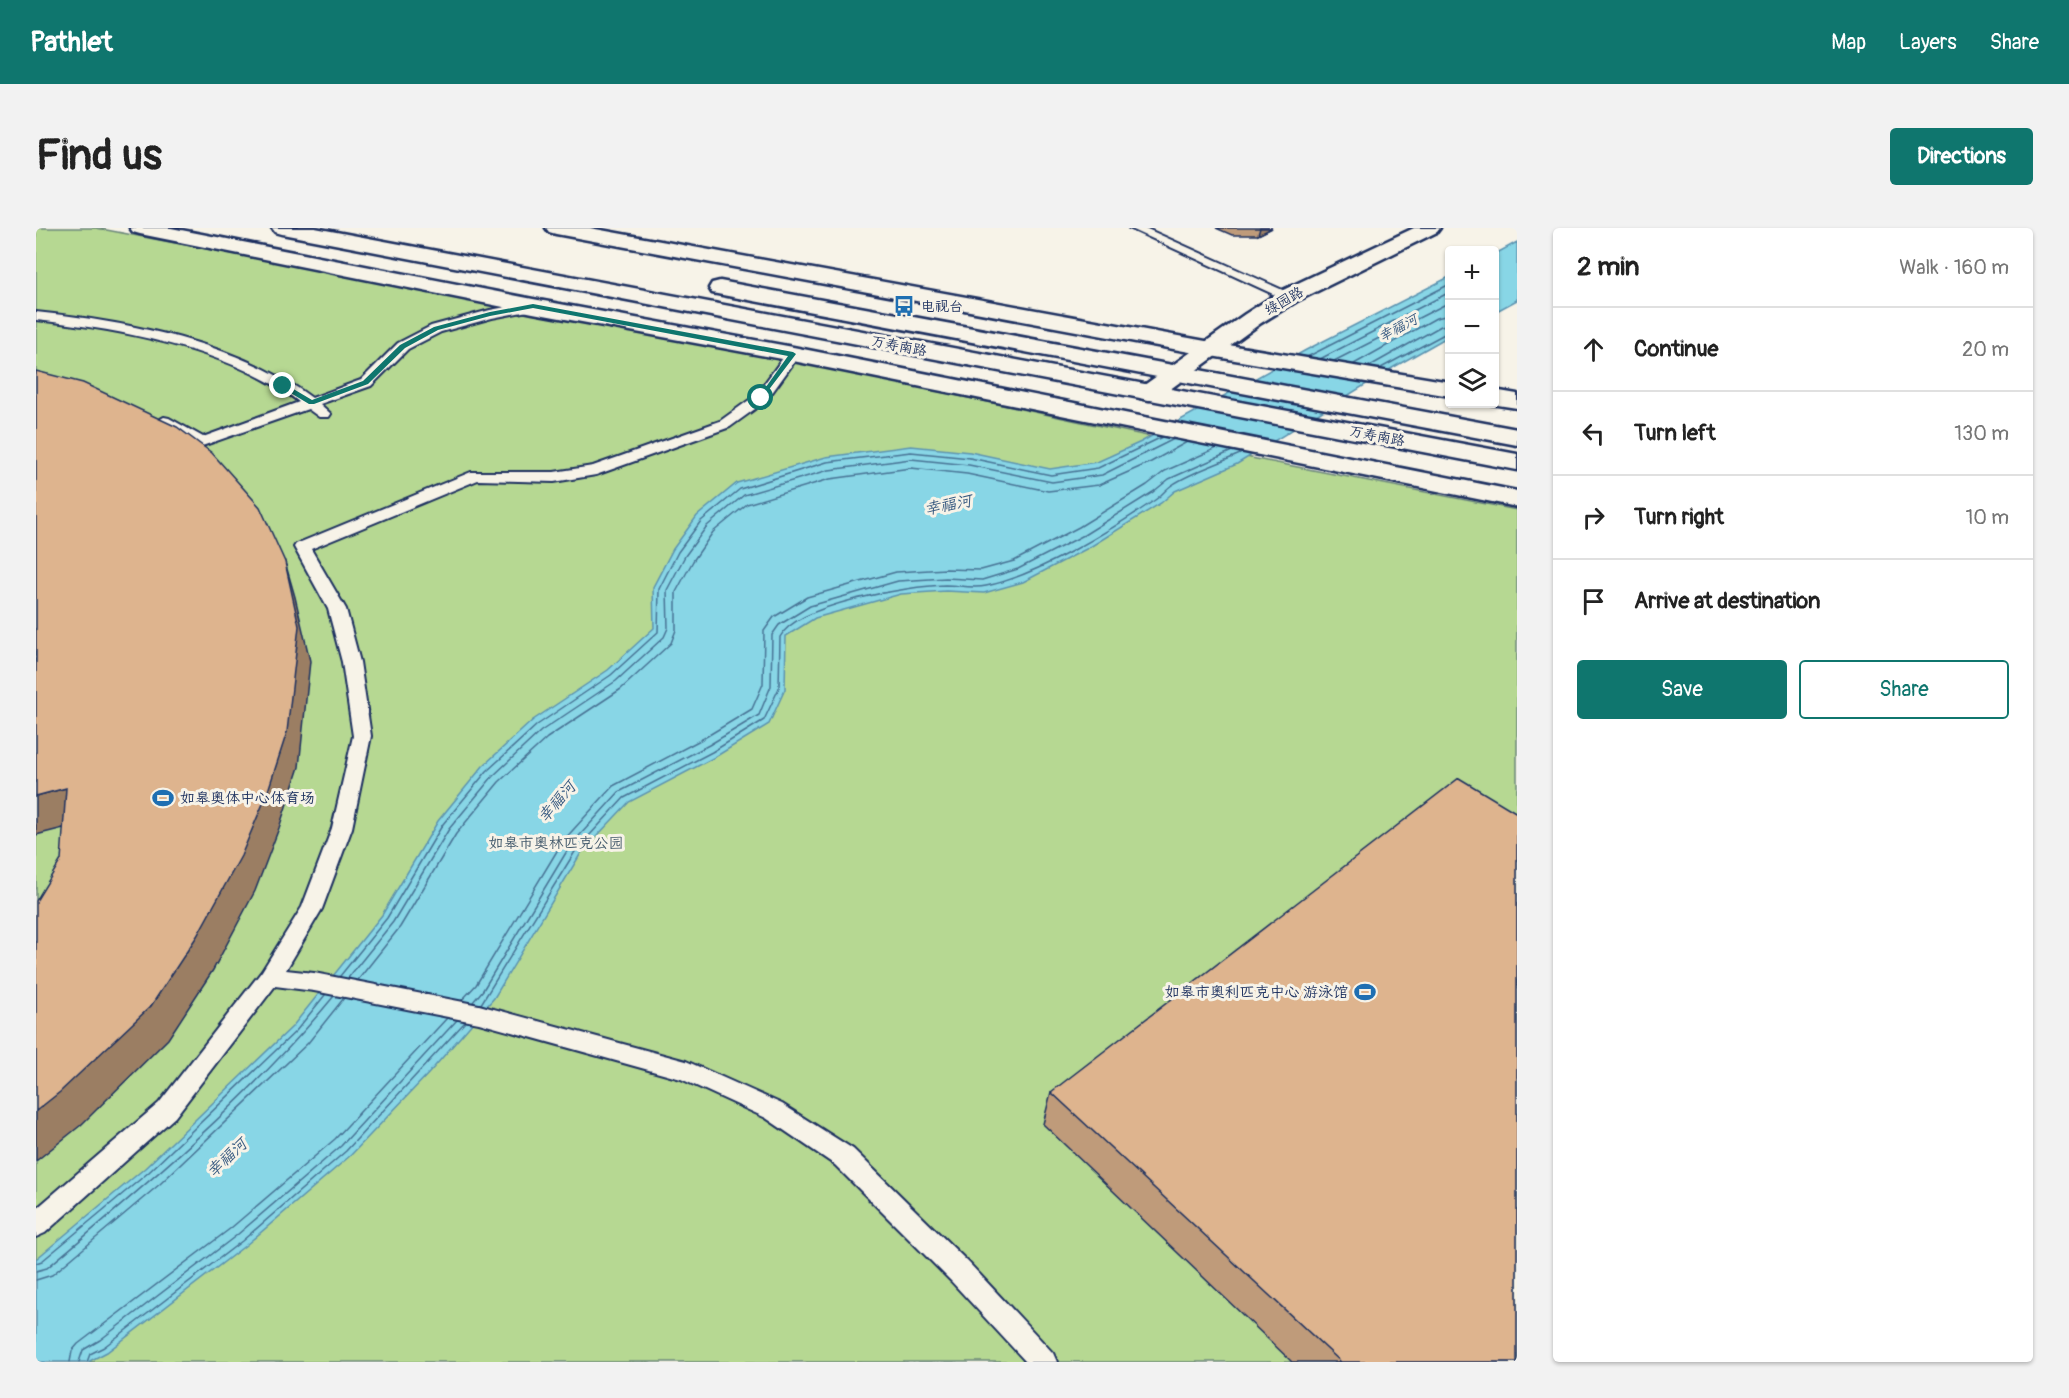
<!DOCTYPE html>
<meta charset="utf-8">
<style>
body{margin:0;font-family:Pangolin,"LXGW WenKai TC",sans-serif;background:#f2f2f2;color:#222}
.controls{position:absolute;right:18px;top:18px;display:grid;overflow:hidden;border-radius:6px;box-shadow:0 2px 4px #0004}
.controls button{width:54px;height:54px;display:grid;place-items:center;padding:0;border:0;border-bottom:2px solid #e0e0e0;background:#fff;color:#222;font:30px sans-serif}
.stop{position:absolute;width:18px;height:18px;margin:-14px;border:4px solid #0f766e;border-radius:50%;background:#fff}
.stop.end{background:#0f766e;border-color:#fff;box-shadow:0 2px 6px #0008}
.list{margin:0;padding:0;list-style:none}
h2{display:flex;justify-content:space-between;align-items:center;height:78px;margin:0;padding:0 24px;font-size:26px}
h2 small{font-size:20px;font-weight:400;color:#767676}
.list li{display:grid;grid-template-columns:39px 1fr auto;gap:18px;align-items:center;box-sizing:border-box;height:84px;padding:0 24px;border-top:2px solid #e0e0e0}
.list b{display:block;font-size:22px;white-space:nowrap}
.list em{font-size:20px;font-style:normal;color:#767676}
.actions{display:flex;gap:12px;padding:18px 24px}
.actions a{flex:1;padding:14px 0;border:2px solid #0f766e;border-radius:6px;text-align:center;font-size:21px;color:#0f766e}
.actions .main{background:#0f766e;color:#fff}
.icon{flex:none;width:33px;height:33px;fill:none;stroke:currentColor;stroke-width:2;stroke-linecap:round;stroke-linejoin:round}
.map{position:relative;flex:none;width:1481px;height:1134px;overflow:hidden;border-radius:6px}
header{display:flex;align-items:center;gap:36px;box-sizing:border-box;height:84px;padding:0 30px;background:#0f766e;color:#fff}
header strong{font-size:28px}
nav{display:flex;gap:33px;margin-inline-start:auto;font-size:21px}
.intro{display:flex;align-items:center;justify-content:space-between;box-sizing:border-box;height:144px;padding:0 36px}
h1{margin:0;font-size:42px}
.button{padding:15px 27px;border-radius:6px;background:#0f766e;color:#fff;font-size:21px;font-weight:700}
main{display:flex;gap:36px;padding:0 36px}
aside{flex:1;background:#fff;border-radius:6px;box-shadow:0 2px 4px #0004}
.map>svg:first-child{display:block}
.green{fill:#b6d892;stroke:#688478;stroke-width:1.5}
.water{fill:#88d6e6;stroke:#5c93b0;stroke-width:1.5}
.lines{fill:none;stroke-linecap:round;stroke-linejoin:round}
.shore{stroke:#477294;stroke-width:1.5}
.service-casing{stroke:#1b2f5e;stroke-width:4}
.minor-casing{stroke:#1b2f5e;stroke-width:5}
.tertiary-casing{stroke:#1b2f5e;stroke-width:5}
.secondary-casing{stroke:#1b2f5e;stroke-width:5}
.service{fill:#f7f3e8;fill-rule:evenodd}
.minor{fill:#f7f3e8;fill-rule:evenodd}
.tertiary{fill:#f7f3e8;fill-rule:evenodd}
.secondary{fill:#f7f3e8;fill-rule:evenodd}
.wall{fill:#bf9b7a;stroke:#1b2f5e;stroke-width:1.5}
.shaded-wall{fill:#9b7e63;stroke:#1b2f5e;stroke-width:1.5}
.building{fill:#deb48e;stroke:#1b2f5e;stroke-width:1.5}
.route{fill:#0f766e}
.labels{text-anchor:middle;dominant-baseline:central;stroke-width:6;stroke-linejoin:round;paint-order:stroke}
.far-street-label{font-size:14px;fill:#1b2f5e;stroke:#f7f3e8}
.far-poi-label{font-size:14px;fill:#1b2f5e;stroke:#f7f3e8;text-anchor:start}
.far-water-label{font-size:14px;font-style:italic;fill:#365980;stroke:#f7f3e8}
.poi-label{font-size:15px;fill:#1b2f5e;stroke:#f7f3e8;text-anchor:start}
.park-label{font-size:15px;fill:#42596b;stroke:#f7f3e8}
.water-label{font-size:16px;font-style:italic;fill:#365980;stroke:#f7f3e8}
</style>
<header>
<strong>Pathlet</strong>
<nav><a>Map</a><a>Layers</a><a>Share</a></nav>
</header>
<div class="intro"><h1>Find us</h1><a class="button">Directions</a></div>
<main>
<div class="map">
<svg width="1481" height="1134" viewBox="0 0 1481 1134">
<rect width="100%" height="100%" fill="#f7f3e8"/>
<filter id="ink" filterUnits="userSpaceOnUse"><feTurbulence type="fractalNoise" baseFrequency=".0167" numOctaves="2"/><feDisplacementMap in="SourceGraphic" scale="12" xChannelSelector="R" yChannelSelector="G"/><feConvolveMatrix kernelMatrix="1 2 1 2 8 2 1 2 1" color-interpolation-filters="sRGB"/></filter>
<g filter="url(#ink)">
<!-- green -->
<path class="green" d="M 0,0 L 60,0 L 759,133 L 1205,228 L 1481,282 L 1481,1134 L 0,1134 Z"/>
<!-- water -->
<path class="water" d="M 1481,14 L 1481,72 L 1459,84 L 1459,26 Z
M 1413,49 L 1413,108 L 1358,139 L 1201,236 L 1139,263 L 1125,275 L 1054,319 L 987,354 L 948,365 L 910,363 L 865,366 L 779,390 L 750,408 L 749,461 L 733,496 L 679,529 L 593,574 L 545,625 L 458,770 L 393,845 L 315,927 L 210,1017 L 71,1124 L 52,1134 L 0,1134 L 0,1031 L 109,940 L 256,799 L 346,687 L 402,593 L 447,538 L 497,492 L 572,442 L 618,400 L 617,359 L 637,321 L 661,288 L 701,255 L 790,229 L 875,218 L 934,224 L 1014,241 L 1061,234 L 1105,214 L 1270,122 Z"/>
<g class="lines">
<!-- shore -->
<path class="shore" d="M 1271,129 L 1414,56
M 1284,131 L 1414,64
M 1298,133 L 1414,74
M 1318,136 L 1400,90 L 1414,87
M 1332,139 L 1405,98 L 1414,96
M 1343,141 L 1414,103
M 304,748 L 351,690 L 407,596 L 451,543 L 501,497 L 575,447 L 622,404 L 623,361 L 642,324 L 665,293 L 704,261 L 791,234 L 875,224 L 934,230 L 1015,247 L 1062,240 L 1126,209
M 312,750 L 357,694 L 413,601 L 457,548 L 505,503 L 580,453 L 628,409 L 632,400 L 631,362 L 649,328 L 671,298 L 708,267 L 793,242 L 875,231 L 933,237 L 1016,254 L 1066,247 L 1138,211
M 322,752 L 364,699 L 420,606 L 463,554 L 511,510 L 585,461 L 635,415 L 640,402 L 640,364 L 657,333 L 677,304 L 711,276 L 794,251 L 875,240 L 931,246 L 1012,263 L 1063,257 L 1115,234 L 1151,214
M 426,772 L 440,757 L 527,613 L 577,558 L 668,510 L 716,481 L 727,456 L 728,403 L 738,389 L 771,369 L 860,344 L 910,341 L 945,342 L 978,333 L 1043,299 L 1111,257 L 1129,243 L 1181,220
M 437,774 L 447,762 L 534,618 L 583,564 L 673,517 L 723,487 L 735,458 L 736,407 L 743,397 L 774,378 L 862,353 L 910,350 L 946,352 L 982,341 L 1048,307 L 1117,264 L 1133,251 L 1196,223
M 445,776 L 540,622 L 588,570 L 676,524 L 728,492 L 743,460 L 744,409 C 761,376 873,358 909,357 C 922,357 937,361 950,358 C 1001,348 1075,302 1119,272 C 1125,268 1130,261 1136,257 C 1155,244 1185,235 1206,225
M 0,1035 L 6,1033 L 113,944 L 260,803 L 289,767
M 0,1043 L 11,1040 C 111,956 215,869 298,768
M 0,1052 L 16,1047 L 124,956 L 272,815 L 308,770
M 34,1134 L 36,1123 L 42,1116 L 195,1000 L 299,911 L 411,790
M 43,1134 L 47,1122 L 64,1112 L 201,1007 L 305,918 L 421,792
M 51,1134 L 54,1126 L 68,1119 L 206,1013 L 310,923 L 429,794"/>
<defs>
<path id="service" d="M 1093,0 L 1109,0 L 1260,68 L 1253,72 L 1248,71 Z
M 497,74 L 504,78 L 502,81 L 456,90 L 405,104 L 372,121 L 335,158 L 284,176 L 295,186 L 293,189 L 283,189 L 272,181 L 166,218 L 121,193 L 128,189 L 133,190 L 167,209 L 263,174 C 196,122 83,101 0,92 L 0,84 C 88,93 204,115 276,170 L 325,152 L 362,115 L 395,98 L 454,82 Z
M 757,122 L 764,126 L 730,173 L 694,199 L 560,247 L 518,254 L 442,252 L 275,321 L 310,381 L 324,434 L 335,508 L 316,600 L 286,681 L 250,742 L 278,745 L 443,777 L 650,833 L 746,876 L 817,921 L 933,1035 L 1017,1125 L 1021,1134 L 990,1134 L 915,1053 L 799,937 L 730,890 L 645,851 L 443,795 L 278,763 L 239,758 L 139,889 L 9,1005 L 0,1009 L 0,981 L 123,875 L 226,743 L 266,679 L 296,600 L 317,508 L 306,434 L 292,381 L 258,319 L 260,316 L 435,244 L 518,244 L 557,238 L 684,193 L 720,167 L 752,123 Z"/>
<path id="minor" d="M 94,0 L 135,0 L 497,71 L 757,119 L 1481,263 L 1481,279 L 757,133 L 497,85 L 104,6 L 97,4 Z
M 510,0 L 554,0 L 1175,114 L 1414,154 L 1414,168 L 1175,128 L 520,6 L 513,4 Z
M 1458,162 L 1481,166 L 1481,180 L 1455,176 L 1458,176 Z"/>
<path id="tertiary" d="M 1378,0 L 1404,0 L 1401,4 L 1261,73 L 1225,95 L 1122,170 L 1113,172 L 1104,170 L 1101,165 L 1104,160 L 1209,86 L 1245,63 Z"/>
<path id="secondary" d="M 236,0 L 279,0 L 1481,226 L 1481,242 L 246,6 L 239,4 Z
M 684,53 L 1481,201 L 1481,217 L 676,65 L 673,60 L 676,55 Z"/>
</defs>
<!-- service casing -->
<use href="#service" class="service-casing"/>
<!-- minor casing -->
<use href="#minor" class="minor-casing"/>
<!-- tertiary casing -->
<use href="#tertiary" class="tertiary-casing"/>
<!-- secondary casing -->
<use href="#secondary" class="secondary-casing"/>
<!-- service -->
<use href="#service" class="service"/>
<!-- minor -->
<use href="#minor" class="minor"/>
<!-- tertiary -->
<use href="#tertiary" class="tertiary"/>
<!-- secondary -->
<use href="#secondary" class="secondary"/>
</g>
<!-- wall -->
<path class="wall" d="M 1180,0 L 1236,0 L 1222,7 L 1196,7 Z
M 1015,864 L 1481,1134 L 1256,1134 L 1007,896 Z"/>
<!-- shaded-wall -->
<path class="shaded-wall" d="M 1224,0 L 1236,0 L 1222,7 Z
M 249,334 L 259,369 L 274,433 L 263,539 L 243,600 L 219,663 L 177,742 L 132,811 L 45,897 L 0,933 L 0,883 Z
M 30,560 L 47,595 L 0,607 L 0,568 Z"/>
<!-- building -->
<path class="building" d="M 0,143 L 47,155 L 141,199 L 176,225 L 224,279 L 249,334 L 263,398 L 251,504 L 231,566 L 205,628 L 161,708 L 115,778 L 24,864 L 0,883 L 0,673 L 25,632 L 30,560 L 0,568 Z
M 1423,550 L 1481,585 L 1481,1134 L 1305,1134 L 1015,864 Z"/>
</g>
<!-- route -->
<path class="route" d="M 497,76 L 757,124 L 760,126 L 725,172 L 722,170 L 752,128 L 497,80 L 454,88 L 402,102 L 369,120 L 332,156 L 278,176 L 273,176 L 243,158 L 249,156 L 276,172 L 327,153 L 364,117 L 398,99 L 454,84 Z"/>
<!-- icons -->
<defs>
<symbol id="bus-bare" viewBox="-9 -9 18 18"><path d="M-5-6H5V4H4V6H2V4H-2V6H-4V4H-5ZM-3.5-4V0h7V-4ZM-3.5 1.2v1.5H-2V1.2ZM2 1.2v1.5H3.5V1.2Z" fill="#1f6fb2" stroke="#f7f3e8" stroke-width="2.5" paint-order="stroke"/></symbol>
<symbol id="stadium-bare" viewBox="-9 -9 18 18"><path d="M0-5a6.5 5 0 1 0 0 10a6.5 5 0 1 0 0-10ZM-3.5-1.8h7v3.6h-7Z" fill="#1f6fb2" stroke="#f7f3e8" stroke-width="2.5" paint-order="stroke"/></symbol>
</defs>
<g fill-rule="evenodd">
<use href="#bus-bare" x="853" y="63" width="30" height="30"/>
<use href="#stadium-bare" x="112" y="555" width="30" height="30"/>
<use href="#stadium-bare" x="1314" y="749" width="30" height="30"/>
</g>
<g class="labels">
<!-- far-street labels -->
<g class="far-street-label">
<text transform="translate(1248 73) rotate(-30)">绿园路</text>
<text transform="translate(863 118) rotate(11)">万寿南路</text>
<text transform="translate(1341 208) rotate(11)">万寿南路</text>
</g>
<!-- far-poi labels -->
<g class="far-poi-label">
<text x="885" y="78">电视台</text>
</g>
<!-- far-water labels -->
<g class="far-water-label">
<text transform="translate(1362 100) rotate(-28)">幸福河</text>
</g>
<!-- poi labels -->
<g class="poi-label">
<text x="144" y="570">如皋奥体中心体育场</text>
<text x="1312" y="764" text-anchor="end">如皋市奥利匹克中心 游泳馆</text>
</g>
<!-- park labels -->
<g class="park-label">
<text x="520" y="615">如皋市奥林匹克公园</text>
</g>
<!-- water labels -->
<g class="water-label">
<text transform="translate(912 277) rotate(-11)">幸福河</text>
<text transform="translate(521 574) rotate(-49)">幸福河</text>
<text transform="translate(191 930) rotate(-43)">幸福河</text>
</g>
</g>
</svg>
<div class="controls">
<button>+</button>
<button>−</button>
<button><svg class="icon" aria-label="layers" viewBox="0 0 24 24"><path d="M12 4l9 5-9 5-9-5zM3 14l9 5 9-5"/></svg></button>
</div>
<div class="stop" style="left:725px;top:170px"></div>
<div class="stop end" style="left:247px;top:158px"></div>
</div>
<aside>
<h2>2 min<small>Walk · 160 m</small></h2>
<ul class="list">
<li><svg class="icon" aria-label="ahead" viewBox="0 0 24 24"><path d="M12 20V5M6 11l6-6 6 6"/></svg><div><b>Continue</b></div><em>20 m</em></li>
<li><svg class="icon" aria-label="left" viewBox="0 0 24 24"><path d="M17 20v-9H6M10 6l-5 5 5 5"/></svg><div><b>Turn left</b></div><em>130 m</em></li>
<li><svg class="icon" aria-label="right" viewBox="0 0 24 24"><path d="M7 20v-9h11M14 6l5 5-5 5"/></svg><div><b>Turn right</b></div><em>10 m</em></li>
<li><svg class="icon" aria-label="arrive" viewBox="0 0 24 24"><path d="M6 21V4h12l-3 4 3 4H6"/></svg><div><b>Arrive at destination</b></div></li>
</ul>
<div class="actions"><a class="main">Save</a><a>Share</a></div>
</aside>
</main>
